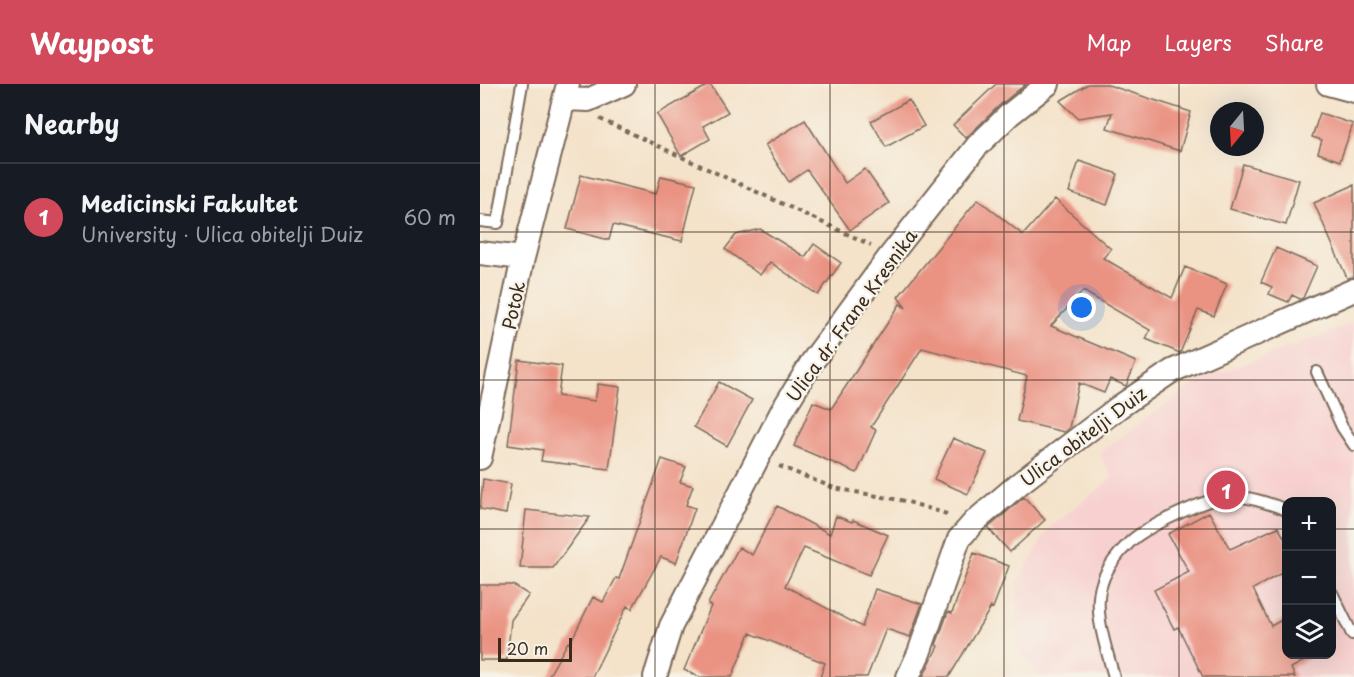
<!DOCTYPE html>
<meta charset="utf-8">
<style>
body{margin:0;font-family:"Playpen Sans",sans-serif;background:#242831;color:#f1f3f6}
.controls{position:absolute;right:18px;bottom:18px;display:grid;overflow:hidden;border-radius:12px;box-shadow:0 6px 24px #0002}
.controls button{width:54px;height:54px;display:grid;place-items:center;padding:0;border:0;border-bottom:2px solid #363941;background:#171b24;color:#f1f3f6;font:30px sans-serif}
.compass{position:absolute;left:730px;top:18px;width:54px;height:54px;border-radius:50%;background:#171b24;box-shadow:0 6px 24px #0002;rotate:198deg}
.scale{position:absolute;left:18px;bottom:15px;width:74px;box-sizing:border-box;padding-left:6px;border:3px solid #3b2a1e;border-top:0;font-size:16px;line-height:21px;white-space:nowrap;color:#3b2a1e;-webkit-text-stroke:4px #f7f3e8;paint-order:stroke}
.you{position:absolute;left:602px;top:224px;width:21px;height:21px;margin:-15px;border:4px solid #fff;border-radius:50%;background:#1a73e8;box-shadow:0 0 0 9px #1a73e833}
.badge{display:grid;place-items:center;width:39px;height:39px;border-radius:50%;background:#d1495b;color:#fff;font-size:20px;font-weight:700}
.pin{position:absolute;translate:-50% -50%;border:3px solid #fff;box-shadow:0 2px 6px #0006}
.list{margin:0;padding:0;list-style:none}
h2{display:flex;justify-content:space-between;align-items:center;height:78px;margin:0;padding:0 24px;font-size:26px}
h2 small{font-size:20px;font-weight:400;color:#9ea1a6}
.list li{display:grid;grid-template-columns:39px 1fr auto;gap:18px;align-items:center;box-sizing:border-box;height:108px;padding:0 24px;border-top:2px solid #363941}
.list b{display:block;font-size:22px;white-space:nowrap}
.list p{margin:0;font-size:20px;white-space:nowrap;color:#9ea1a6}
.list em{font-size:20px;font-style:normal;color:#9ea1a6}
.icon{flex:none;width:33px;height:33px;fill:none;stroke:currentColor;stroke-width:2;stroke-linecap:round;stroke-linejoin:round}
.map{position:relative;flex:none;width:874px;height:593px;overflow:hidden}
header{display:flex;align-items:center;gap:36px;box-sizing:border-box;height:84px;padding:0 30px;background:#d1495b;color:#fff}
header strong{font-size:28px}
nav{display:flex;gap:33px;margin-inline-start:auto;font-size:21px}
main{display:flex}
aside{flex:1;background:#171b24}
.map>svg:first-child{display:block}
.built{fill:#f7d0cf;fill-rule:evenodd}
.building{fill:#ea9383}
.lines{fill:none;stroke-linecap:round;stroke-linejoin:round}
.service-casing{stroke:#7c6a5a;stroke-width:14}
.minor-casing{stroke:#7c6a5a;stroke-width:26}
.path{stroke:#7c6a5a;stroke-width:4;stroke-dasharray:4.5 4.5;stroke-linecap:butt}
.service{stroke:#fff;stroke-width:10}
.minor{stroke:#fff;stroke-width:22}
.grid{fill:none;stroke:#3b2a1e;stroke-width:1.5;stroke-opacity:0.55}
.labels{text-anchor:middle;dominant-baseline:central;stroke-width:4.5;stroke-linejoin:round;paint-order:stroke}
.street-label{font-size:18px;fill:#3b2a1e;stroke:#f7f3e8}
</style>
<header>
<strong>Waypost</strong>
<nav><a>Map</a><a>Layers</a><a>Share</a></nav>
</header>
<main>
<aside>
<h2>Nearby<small></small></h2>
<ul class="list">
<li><span class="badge">1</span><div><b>Medicinski Fakultet</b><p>University · Ulica obitelji Duiz</p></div><em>60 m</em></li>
</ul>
</aside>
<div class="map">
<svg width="874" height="593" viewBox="0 0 874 593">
<rect width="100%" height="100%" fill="#f7f3e8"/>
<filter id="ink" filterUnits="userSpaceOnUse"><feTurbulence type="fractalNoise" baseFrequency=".0167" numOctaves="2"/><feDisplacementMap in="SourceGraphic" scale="12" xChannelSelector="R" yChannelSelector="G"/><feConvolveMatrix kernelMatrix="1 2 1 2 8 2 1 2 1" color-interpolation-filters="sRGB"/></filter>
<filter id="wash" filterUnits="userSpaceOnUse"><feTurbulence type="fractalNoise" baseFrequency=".008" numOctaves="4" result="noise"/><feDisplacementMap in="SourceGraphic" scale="24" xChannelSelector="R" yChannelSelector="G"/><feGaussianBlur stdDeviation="1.35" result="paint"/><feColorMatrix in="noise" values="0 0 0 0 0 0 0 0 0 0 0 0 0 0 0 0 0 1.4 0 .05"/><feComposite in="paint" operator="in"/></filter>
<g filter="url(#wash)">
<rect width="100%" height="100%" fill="#f4e2c9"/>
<!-- built -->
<path class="built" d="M 874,239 L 874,593 L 559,593 L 538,565 L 537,500 L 568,445 L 632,394 L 619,369 L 719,297 ZM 806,418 L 852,418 L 852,570 L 806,570 Z"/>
<g id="blocks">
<!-- building -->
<path class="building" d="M 230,0 L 248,28 L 223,42 L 230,55 L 201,72 L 177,30 Z
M 516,0 L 546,0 L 520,21 L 486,54 L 473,41 Z
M 608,0 L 625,0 L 711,28 L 700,67 L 627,44 L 632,29 L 598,34 L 580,17 Z
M 429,16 L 444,42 L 406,63 L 391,37 Z
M 840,29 L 873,40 L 860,77 L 838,69 L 842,56 L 832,53 Z
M 325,36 L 365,99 L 385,85 L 409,119 L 370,146 L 327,86 L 309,98 L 285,61 Z
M 599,77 L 638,90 L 627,121 L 589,108 Z
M 763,80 L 819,96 L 806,141 L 750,125 Z
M 101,91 L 176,110 L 181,92 L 216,100 L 202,157 L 133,141 L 129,156 L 87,145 Z
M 874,101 L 874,193 L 867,194 L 834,119 Z
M 498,115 L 543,151 L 575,115 L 631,165 L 623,174 L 692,214 L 705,183 L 747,200 L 734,232 L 718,226 L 700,269 L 666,255 L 670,246 L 603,207 L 571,242 L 656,278 L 646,302 L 630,295 L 624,309 L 599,299 L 589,344 L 584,348 L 537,337 L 547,292 L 442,264 L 391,343 L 396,346 L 377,389 L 314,362 L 333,318 L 351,325 L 420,220 L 426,224 L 418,213 Z
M 280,145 L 325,173 L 334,160 L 361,179 L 338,211 L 290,178 L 280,191 L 245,165 L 256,151 Z
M 796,164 L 837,182 L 823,214 L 820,215 L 812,211 L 808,218 L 789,210 L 792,203 L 781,198 Z
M 39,276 L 82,282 L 78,312 L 115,317 L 118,300 L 140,303 L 129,385 L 61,377 L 63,366 L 28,361 Z
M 239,298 L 272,316 L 247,362 L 214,343 Z
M 473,354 L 507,369 L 488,410 L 454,395 Z
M 182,375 L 206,383 L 200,398 L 213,402 L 206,421 L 215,424 L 196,479 L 181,473 L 152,525 L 147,522 L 112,593 L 68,593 L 88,558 L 90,559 L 113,513 L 123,518 L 136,494 L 139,495 Z
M 3,395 L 31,400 L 26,430 L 0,425 Z
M 544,413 L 565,436 L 530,468 L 508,444 Z
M 297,422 L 350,450 L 356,432 L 372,438 L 373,436 L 408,451 L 389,491 L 324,464 L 305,502 L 382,543 L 395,505 L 442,520 L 430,553 L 406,545 L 387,593 L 340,593 L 345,579 L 270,549 L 252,593 L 220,593 L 204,586 L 231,522 L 228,520 L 259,463 L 272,471 Z
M 46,426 L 110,433 L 73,484 L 40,484 Z
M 729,428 L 750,465 L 798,443 L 807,458 L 807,486 L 773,505 L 791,542 L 807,533 L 807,570 L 837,570 L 811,584 L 815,593 L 723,593 L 698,543 L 694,545 L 674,506 L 709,488 L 688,450 Z
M 494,469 L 529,482 L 513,524 L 511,523 L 469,593 L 443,593 L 458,562 L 456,561 L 468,528 L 472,529 Z
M 0,501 L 33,501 L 49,511 L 31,536 L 27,576 L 0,576 Z"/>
</g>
</g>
<g filter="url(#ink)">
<use href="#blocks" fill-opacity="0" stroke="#7c6a5a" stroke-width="1.5"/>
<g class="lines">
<defs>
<path id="service" d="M 0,137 L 18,139 L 42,0
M 837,288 L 862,343 L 874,361
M 852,509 L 872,550 L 874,549
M 634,593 C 627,566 612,527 622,499 C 626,485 639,468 650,458 C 665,443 728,414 749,412 C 764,411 792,420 806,426"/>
<path id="minor" d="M 848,0 L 874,7
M 85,15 L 108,16 L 144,0
M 0,169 L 43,174
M 0,374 L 43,174 L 88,0
M 175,593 L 191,542 L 302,327 L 332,278 L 410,172 L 497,62 L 529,31 L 568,0
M 428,593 L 439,569 L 479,455 L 494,438 L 540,399 L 639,323 L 692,287 L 874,206"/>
</defs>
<!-- service casing -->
<use href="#service" class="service-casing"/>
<!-- minor casing -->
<use href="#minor" class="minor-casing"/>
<!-- path -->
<path class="path" d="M 120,35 L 391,161
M 299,382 L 354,404 L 425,417 L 470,431"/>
<!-- service -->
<use href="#service" class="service"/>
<!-- minor -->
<use href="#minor" class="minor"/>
</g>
</g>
<!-- grid -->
<path class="grid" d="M 175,0 L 175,593M 350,0 L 350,593M 524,0 L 524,593M 699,0 L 699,593M 0,148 L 874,148M 0,296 L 874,296M 0,445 L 806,445M 852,445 L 874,445"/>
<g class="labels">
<!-- street labels -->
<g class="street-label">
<text transform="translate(33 221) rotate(-78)">Potok</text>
<text transform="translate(371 231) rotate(-54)">Ulica dr. Frane Kresnika</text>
<text transform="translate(603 352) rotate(-37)">Ulica obitelji Duiz</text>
</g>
</g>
</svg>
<div class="controls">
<button>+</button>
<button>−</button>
<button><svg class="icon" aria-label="layers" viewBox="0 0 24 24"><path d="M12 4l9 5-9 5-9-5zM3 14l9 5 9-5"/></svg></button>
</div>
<svg class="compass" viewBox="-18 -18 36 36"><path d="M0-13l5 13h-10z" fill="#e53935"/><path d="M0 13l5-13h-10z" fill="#9ea1a6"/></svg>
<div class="scale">20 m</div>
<div class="you"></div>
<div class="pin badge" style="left:746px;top:406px">1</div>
</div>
</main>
